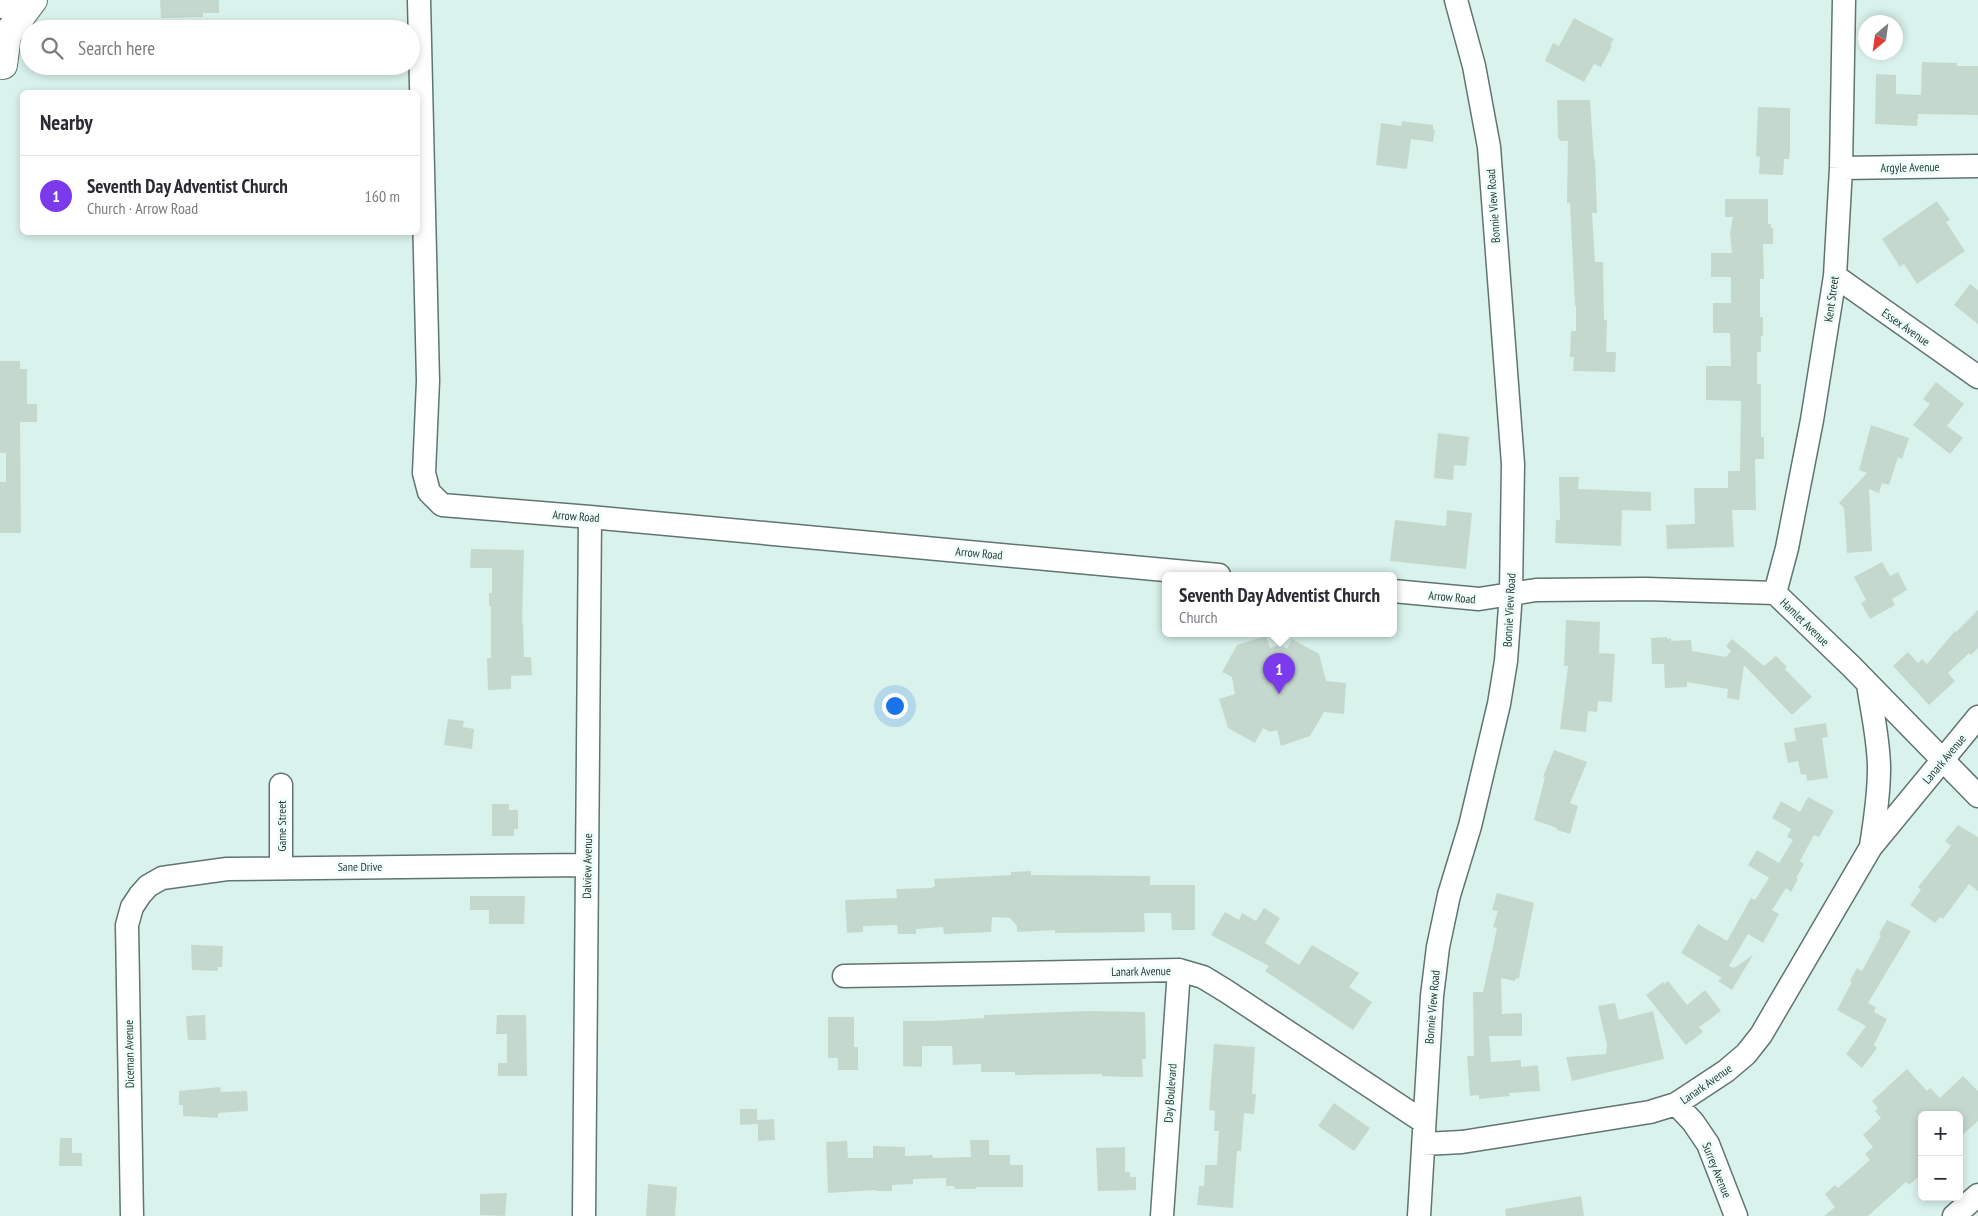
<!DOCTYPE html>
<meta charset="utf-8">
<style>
body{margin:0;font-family:"PT Sans Narrow",sans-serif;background:#f2f2f3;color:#2b2b33}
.controls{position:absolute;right:15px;bottom:15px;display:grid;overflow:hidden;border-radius:8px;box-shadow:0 2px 8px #0003}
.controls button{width:45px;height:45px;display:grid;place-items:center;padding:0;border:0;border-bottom:1px solid #e1e1e2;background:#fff;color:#2b2b33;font:25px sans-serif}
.compass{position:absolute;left:1858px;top:15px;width:45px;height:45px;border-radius:50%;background:#fff;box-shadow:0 2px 8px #0003;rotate:209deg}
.you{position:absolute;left:894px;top:705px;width:18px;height:18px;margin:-12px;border:4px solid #fff;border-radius:50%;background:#1a73e8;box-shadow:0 0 0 8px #1a73e833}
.badge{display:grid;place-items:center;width:32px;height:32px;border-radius:50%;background:#7c3aed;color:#fff;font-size:16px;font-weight:700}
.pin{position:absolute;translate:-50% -41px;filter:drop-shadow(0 1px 2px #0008)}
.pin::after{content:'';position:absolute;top:26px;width:18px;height:15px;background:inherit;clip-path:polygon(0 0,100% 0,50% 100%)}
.popup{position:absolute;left:1162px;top:572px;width:235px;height:65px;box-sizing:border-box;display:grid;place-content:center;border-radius:8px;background:#fff;filter:drop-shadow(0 1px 4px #0005);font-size:16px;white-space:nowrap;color:#7c7c81}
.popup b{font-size:19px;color:#2b2b33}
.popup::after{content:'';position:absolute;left:50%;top:100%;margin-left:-10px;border:10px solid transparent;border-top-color:#fff}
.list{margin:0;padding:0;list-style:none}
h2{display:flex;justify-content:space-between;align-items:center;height:65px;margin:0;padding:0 20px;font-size:21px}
h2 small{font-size:16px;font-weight:400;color:#7c7c81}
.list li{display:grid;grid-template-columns:32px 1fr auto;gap:15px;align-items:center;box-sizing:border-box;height:80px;padding:0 20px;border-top:1px solid #e1e1e2}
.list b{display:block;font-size:19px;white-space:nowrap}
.list p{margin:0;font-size:16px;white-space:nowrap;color:#7c7c81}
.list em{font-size:16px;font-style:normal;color:#7c7c81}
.icon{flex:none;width:28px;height:28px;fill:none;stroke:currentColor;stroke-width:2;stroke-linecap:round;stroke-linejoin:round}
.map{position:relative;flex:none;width:1978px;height:1216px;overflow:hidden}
.search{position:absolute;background:#fff;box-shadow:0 2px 8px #0003;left:20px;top:20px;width:400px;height:55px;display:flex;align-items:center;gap:12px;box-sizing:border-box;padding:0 18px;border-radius:28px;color:#7c7c81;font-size:19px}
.panel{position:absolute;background:#fff;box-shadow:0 2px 8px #0003;left:20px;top:90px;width:400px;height:145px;border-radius:8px}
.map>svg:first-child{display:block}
.building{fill:#c5d8cd}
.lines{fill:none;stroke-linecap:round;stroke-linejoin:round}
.minor-casing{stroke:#607570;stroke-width:25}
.major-casing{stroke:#607570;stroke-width:30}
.minor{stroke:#fff;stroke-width:22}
.major{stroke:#fff;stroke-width:28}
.labels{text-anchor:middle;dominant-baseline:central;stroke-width:5;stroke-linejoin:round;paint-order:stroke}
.street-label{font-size:12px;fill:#313a38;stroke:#ebfef9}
</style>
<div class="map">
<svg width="1978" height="1216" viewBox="0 0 1978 1216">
<rect width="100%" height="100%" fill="#daf2ec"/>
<!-- building -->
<path class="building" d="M 160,0 L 219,0 L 219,13 L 203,13 L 203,17 L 161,18 Z
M 1574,18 L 1614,39 L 1610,45 L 1612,46 L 1601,67 L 1594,64 L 1584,82 L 1545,61 L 1553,43 L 1559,46 Z
M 1922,62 L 1957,63 L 1957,66 L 1978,66 L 1978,115 L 1918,114 L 1917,126 L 1875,124 L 1876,74 L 1896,75 L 1896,94 L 1921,95 Z
M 1557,100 L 1590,100 L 1594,159 L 1595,159 L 1597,213 L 1592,213 L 1595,262 L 1603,262 L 1604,320 L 1607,320 L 1606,352 L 1616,352 L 1615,372 L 1573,371 L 1574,357 L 1570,357 L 1571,331 L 1576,331 L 1576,305 L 1575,306 L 1570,203 L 1567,203 L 1568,141 L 1560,141 L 1558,137 Z
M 1758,107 L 1790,108 L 1790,150 L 1789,159 L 1784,159 L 1783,175 L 1759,174 L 1760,157 L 1756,156 Z
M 1402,121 L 1433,125 L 1433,130 L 1435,130 L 1433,142 L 1411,139 L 1407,169 L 1376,165 L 1381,123 L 1401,126 Z
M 1725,199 L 1768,199 L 1768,224 L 1771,224 L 1771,228 L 1773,228 L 1773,244 L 1763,244 L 1764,279 L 1760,279 L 1760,317 L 1763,317 L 1763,336 L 1761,336 L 1761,352 L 1757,352 L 1757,384 L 1761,384 L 1761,437 L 1764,437 L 1764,459 L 1755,459 L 1756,510 L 1732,510 L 1734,547 L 1667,549 L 1666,525 L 1695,524 L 1694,488 L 1728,488 L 1728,471 L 1740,471 L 1741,401 L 1706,400 L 1706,366 L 1731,366 L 1730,333 L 1713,333 L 1713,303 L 1731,303 L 1731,277 L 1711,277 L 1711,253 L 1732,253 L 1730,233 L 1733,217 L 1725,217 Z
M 1937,201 L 1950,220 L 1946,222 L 1965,251 L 1917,284 L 1904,264 L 1900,267 L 1882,239 Z
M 1970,284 L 1978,290 L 1978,324 L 1954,305 Z
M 0,361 L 20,361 L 20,369 L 27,369 L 27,404 L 37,404 L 37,422 L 20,422 L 21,533 L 0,533 L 0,482 L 6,482 L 6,453 L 0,453 Z
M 1936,382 L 1964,404 L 1947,426 L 1963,438 L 1950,454 L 1913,425 L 1930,404 L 1923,399 Z
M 1871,425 L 1909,438 L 1902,459 L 1898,457 L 1889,485 L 1882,483 L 1879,493 L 1869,489 L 1872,551 L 1847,553 L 1844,508 L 1839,503 L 1867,473 L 1859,470 Z
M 1438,433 L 1469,437 L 1466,466 L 1454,465 L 1453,480 L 1434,478 Z
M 1559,477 L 1579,477 L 1578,489 L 1651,492 L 1651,511 L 1622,510 L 1621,546 L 1555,543 L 1556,520 L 1560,520 Z
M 1447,510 L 1472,513 L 1466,569 L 1390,561 L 1395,520 L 1446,526 Z
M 471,549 L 524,550 L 522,623 L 523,623 L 524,657 L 531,657 L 532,675 L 511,676 L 511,689 L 488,690 L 487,658 L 491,658 L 491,606 L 489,606 L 489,593 L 492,593 L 492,568 L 470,568 Z
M 1882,562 L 1890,576 L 1898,572 L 1907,590 L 1892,599 L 1895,605 L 1870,619 L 1861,603 L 1866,600 L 1854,577 Z
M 1978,610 L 1978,648 L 1971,655 L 1969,653 L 1948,673 L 1955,681 L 1929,705 L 1893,666 L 1908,652 L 1918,663 L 1922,659 L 1927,664 L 1955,631 L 1956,632 Z
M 1566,620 L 1600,622 L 1599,653 L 1615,654 L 1612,702 L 1598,701 L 1597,712 L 1588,711 L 1586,732 L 1560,729 L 1568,666 L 1564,666 Z
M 1266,636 L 1270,648 L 1279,645 L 1287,649 L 1292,639 L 1319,654 L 1326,681 L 1346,683 L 1344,714 L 1324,712 L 1310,736 L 1281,746 L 1277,730 L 1270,732 L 1263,728 L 1255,743 L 1228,728 L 1219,699 L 1235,694 L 1232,677 L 1222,672 L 1237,645 Z
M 1667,637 L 1667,639 L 1671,638 L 1671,641 L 1691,640 L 1692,651 L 1726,657 L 1731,651 L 1726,646 L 1732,639 L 1764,666 L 1776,656 L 1787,667 L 1785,669 L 1812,697 L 1792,715 L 1744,665 L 1739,700 L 1727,698 L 1728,689 L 1687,682 L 1687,687 L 1665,688 L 1664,664 L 1652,664 L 1651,638 Z
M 448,719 L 464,721 L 463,727 L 474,729 L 472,749 L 444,745 Z
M 1826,723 L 1828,737 L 1822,738 L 1828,778 L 1807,781 L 1806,774 L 1801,775 L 1798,761 L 1788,763 L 1784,743 L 1796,741 L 1794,728 Z
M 1554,750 L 1587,762 L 1570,803 L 1578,806 L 1570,834 L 1557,830 L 1557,828 L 1534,820 L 1545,777 L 1543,777 Z
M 1808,797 L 1834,811 L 1819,837 L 1814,835 L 1800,861 L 1804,864 L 1796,878 L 1798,879 L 1791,892 L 1786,888 L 1772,910 L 1779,914 L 1763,943 L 1748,934 L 1729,966 L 1734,968 L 1753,955 L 1732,990 L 1718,981 L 1722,978 L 1681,953 L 1698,924 L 1727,941 L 1751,898 L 1755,900 L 1769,878 L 1748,865 L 1757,850 L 1779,863 L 1793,840 L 1787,837 L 1791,829 L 1772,818 L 1781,801 L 1800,812 Z
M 492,804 L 509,804 L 509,810 L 518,810 L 518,829 L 514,829 L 514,836 L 492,836 Z
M 1958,825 L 1978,837 L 1978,891 L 1969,884 L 1943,919 L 1940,917 L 1935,923 L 1910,905 L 1921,890 L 1918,887 L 1951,846 L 1945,841 Z
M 1031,871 L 1031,875 L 1150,876 L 1150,885 L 1195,885 L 1195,930 L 1172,930 L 1171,913 L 1144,913 L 1145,932 L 1055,933 L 1055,930 L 1017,932 L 1017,926 L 1010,918 L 992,917 L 991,932 L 944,934 L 943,927 L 916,929 L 916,934 L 898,934 L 897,925 L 863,926 L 863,932 L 847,933 L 845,900 L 897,898 L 896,889 L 931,888 L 935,886 L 934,879 L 1011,875 L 1011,872 Z
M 1497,893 L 1534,903 L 1519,978 L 1516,978 L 1515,981 L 1501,978 L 1502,1014 L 1522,1013 L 1522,1036 L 1489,1036 L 1491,1062 L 1521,1060 L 1521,1067 L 1538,1065 L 1540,1091 L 1509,1093 L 1510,1096 L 1479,1099 L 1479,1095 L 1470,1096 L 1467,1056 L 1474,1056 L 1473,992 L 1483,992 L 1497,928 L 1493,927 L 1498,911 L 1492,910 Z
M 470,896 L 525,896 L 524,924 L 489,924 L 489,910 L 470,910 Z
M 1264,908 L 1280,918 L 1265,943 L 1299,965 L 1312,945 L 1359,973 L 1349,987 L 1372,1002 L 1353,1030 L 1265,971 L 1269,966 L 1211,935 L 1225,912 L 1239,920 L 1242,913 L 1256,921 Z
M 1887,920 L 1911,931 L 1868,1003 L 1876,1007 L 1874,1012 L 1887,1019 L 1874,1045 L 1877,1048 L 1862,1068 L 1846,1054 L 1866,1026 L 1837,1010 L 1852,982 L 1850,981 L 1857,968 L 1862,971 L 1881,936 L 1879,934 Z
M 191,945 L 223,946 L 222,967 L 218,967 L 218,971 L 192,970 Z
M 1668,981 L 1687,1005 L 1705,990 L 1721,1011 L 1699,1027 L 1703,1032 L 1686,1045 L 1646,995 L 1663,982 L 1664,984 Z
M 1615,1003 L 1619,1020 L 1653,1011 L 1664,1059 L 1572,1081 L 1566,1057 L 1606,1054 L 1607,1045 L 1598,1006 Z
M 1089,1011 L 1145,1012 L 1146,1059 L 1142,1059 L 1143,1077 L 1124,1077 L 1102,1076 L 1102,1074 L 1015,1075 L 1015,1072 L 981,1072 L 981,1064 L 953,1065 L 952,1046 L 922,1046 L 922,1067 L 903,1066 L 903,1021 L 934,1021 L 984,1018 L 984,1015 Z
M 205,1015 L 206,1040 L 188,1040 L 186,1016 Z
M 497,1015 L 526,1015 L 527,1076 L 498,1076 L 498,1063 L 507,1063 L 507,1034 L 496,1034 Z
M 828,1017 L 854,1017 L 854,1047 L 858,1047 L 858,1070 L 838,1070 L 838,1058 L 828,1058 Z
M 1214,1044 L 1255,1047 L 1252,1094 L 1256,1094 L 1254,1114 L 1244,1113 L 1241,1151 L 1237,1151 L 1233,1208 L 1197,1205 L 1199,1186 L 1204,1186 L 1205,1165 L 1217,1165 L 1219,1131 L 1214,1131 L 1215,1111 L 1209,1110 Z
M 1907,1069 L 1927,1091 L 1930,1088 L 1940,1098 L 1963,1076 L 1978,1091 L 1978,1121 L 1959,1138 L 1959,1115 L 1922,1115 L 1922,1174 L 1909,1185 L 1906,1182 L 1868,1216 L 1824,1216 L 1835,1207 L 1825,1194 L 1835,1185 L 1838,1188 L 1870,1160 L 1865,1154 L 1873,1147 L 1863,1135 L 1881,1118 L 1875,1111 L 1878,1108 L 1872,1101 Z
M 220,1087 L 221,1092 L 247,1091 L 248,1111 L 218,1113 L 218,1118 L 183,1116 L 183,1105 L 179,1105 L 179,1091 Z
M 1334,1103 L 1370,1128 L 1354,1151 L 1318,1126 Z
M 740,1109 L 757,1109 L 757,1120 L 774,1119 L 775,1140 L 758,1141 L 758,1124 L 740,1125 Z
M 60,1138 L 72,1138 L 72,1153 L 82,1153 L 82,1166 L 59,1166 Z
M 970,1140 L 989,1140 L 989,1155 L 1010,1155 L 1010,1165 L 1023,1165 L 1023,1187 L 976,1187 L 976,1189 L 955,1189 L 954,1186 L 946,1186 L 946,1178 L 913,1179 L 913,1184 L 892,1185 L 892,1191 L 875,1191 L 875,1190 L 828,1193 L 826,1142 L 847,1141 L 848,1158 L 873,1158 L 873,1146 L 905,1147 L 905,1156 L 932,1155 L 933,1158 L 971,1157 Z
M 1125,1147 L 1125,1172 L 1130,1172 L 1130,1177 L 1136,1177 L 1136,1190 L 1098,1191 L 1096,1148 Z
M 648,1184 L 677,1187 L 675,1216 L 646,1216 Z
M 507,1193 L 505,1216 L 480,1215 L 480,1194 Z
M 1581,1196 L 1584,1216 L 1506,1216 L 1505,1209 Z"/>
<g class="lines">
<defs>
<path id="minor" d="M 419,0 L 428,381 L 424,473 L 429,492 L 442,505 L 590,517 L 1219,575
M 1841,168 L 1978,166
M 1835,276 L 1978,377
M 1393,591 L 1479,599 L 1536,590 L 1646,589 L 1775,593 L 1851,666 L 1978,796
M 1775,593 L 1787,548 L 1812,420 L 1835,276 L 1841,168 L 1844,0
M 1868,684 C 1872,712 1879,740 1879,769 C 1879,795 1875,821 1871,846
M 281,785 L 281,867
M 844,976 L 1179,970 L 1203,977 L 1226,991 L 1424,1122
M 1676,1104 L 1693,1122 L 1708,1144 L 1736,1216
M 1424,1144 L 1462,1142 L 1650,1112 L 1676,1104 L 1726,1071 L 1746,1054 L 1761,1035 L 1871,847 L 1978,717
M 132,1216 L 127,925 L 132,907 L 140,895 L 148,886 L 162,878 L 227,869 L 586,865
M 584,1216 L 590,517
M 1162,1216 L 1179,970
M 1419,1216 L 1432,996 L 1438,947 L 1449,895 L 1470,826 L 1499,704 L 1506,661 L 1511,593 L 1513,464 L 1489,147 L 1474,66 L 1456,0
M 1954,1216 L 1978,1195"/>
<path id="major" d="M 0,4 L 3,0
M 3,65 L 7,35 L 33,0"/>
</defs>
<!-- minor casing -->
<use href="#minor" class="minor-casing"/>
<!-- major casing -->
<use href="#major" class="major-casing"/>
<!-- minor -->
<use href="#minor" class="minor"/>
<!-- major -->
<use href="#major" class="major"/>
</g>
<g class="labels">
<!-- street labels -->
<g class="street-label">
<text transform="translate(1910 167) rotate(-1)">Argyle Avenue</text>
<text transform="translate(1493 206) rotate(-94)">Bonnie View Road</text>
<text transform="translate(1831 299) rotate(-82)">Kent Street</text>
<text transform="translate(1906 327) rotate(35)">Essex Avenue</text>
<text transform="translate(576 516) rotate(4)">Arrow Road</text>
<text transform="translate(979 553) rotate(5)">Arrow Road</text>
<text transform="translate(1452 597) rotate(5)">Arrow Road</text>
<text transform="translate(1509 610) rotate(-87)">Bonnie View Road</text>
<text transform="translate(1805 622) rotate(44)">Hamlet Avenue</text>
<text transform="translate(1944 759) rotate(-50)">Lanark Avenue</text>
<text transform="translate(281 826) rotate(-90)">Game Street</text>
<text x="360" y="866">Sane Drive</text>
<text transform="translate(587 866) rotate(-89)">Dalview Avenue</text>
<text transform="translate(1141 971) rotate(-1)">Lanark Avenue</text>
<text transform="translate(1432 1007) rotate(-85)">Bonnie View Road</text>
<text transform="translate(129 1054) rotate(-91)">Diceman Avenue</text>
<text transform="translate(1706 1084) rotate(-35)">Lanark Avenue</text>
<text transform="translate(1170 1093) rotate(-86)">Day Boulevard</text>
<text transform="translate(1717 1170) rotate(68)">Surrey Avenue</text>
</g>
</g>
</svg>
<div class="controls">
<button>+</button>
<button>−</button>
</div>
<svg class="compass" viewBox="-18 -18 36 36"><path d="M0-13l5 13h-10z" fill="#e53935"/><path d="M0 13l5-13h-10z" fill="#7c7c81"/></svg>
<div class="you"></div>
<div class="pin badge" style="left:1279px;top:694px">1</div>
<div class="popup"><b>Seventh Day Adventist Church</b>Church</div>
<div class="search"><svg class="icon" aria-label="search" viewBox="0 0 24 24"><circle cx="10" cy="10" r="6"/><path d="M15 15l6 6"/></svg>Search here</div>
<section class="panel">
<h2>Nearby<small></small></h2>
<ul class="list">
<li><span class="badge">1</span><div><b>Seventh Day Adventist Church</b><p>Church · Arrow Road</p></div><em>160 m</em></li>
</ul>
</section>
</div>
